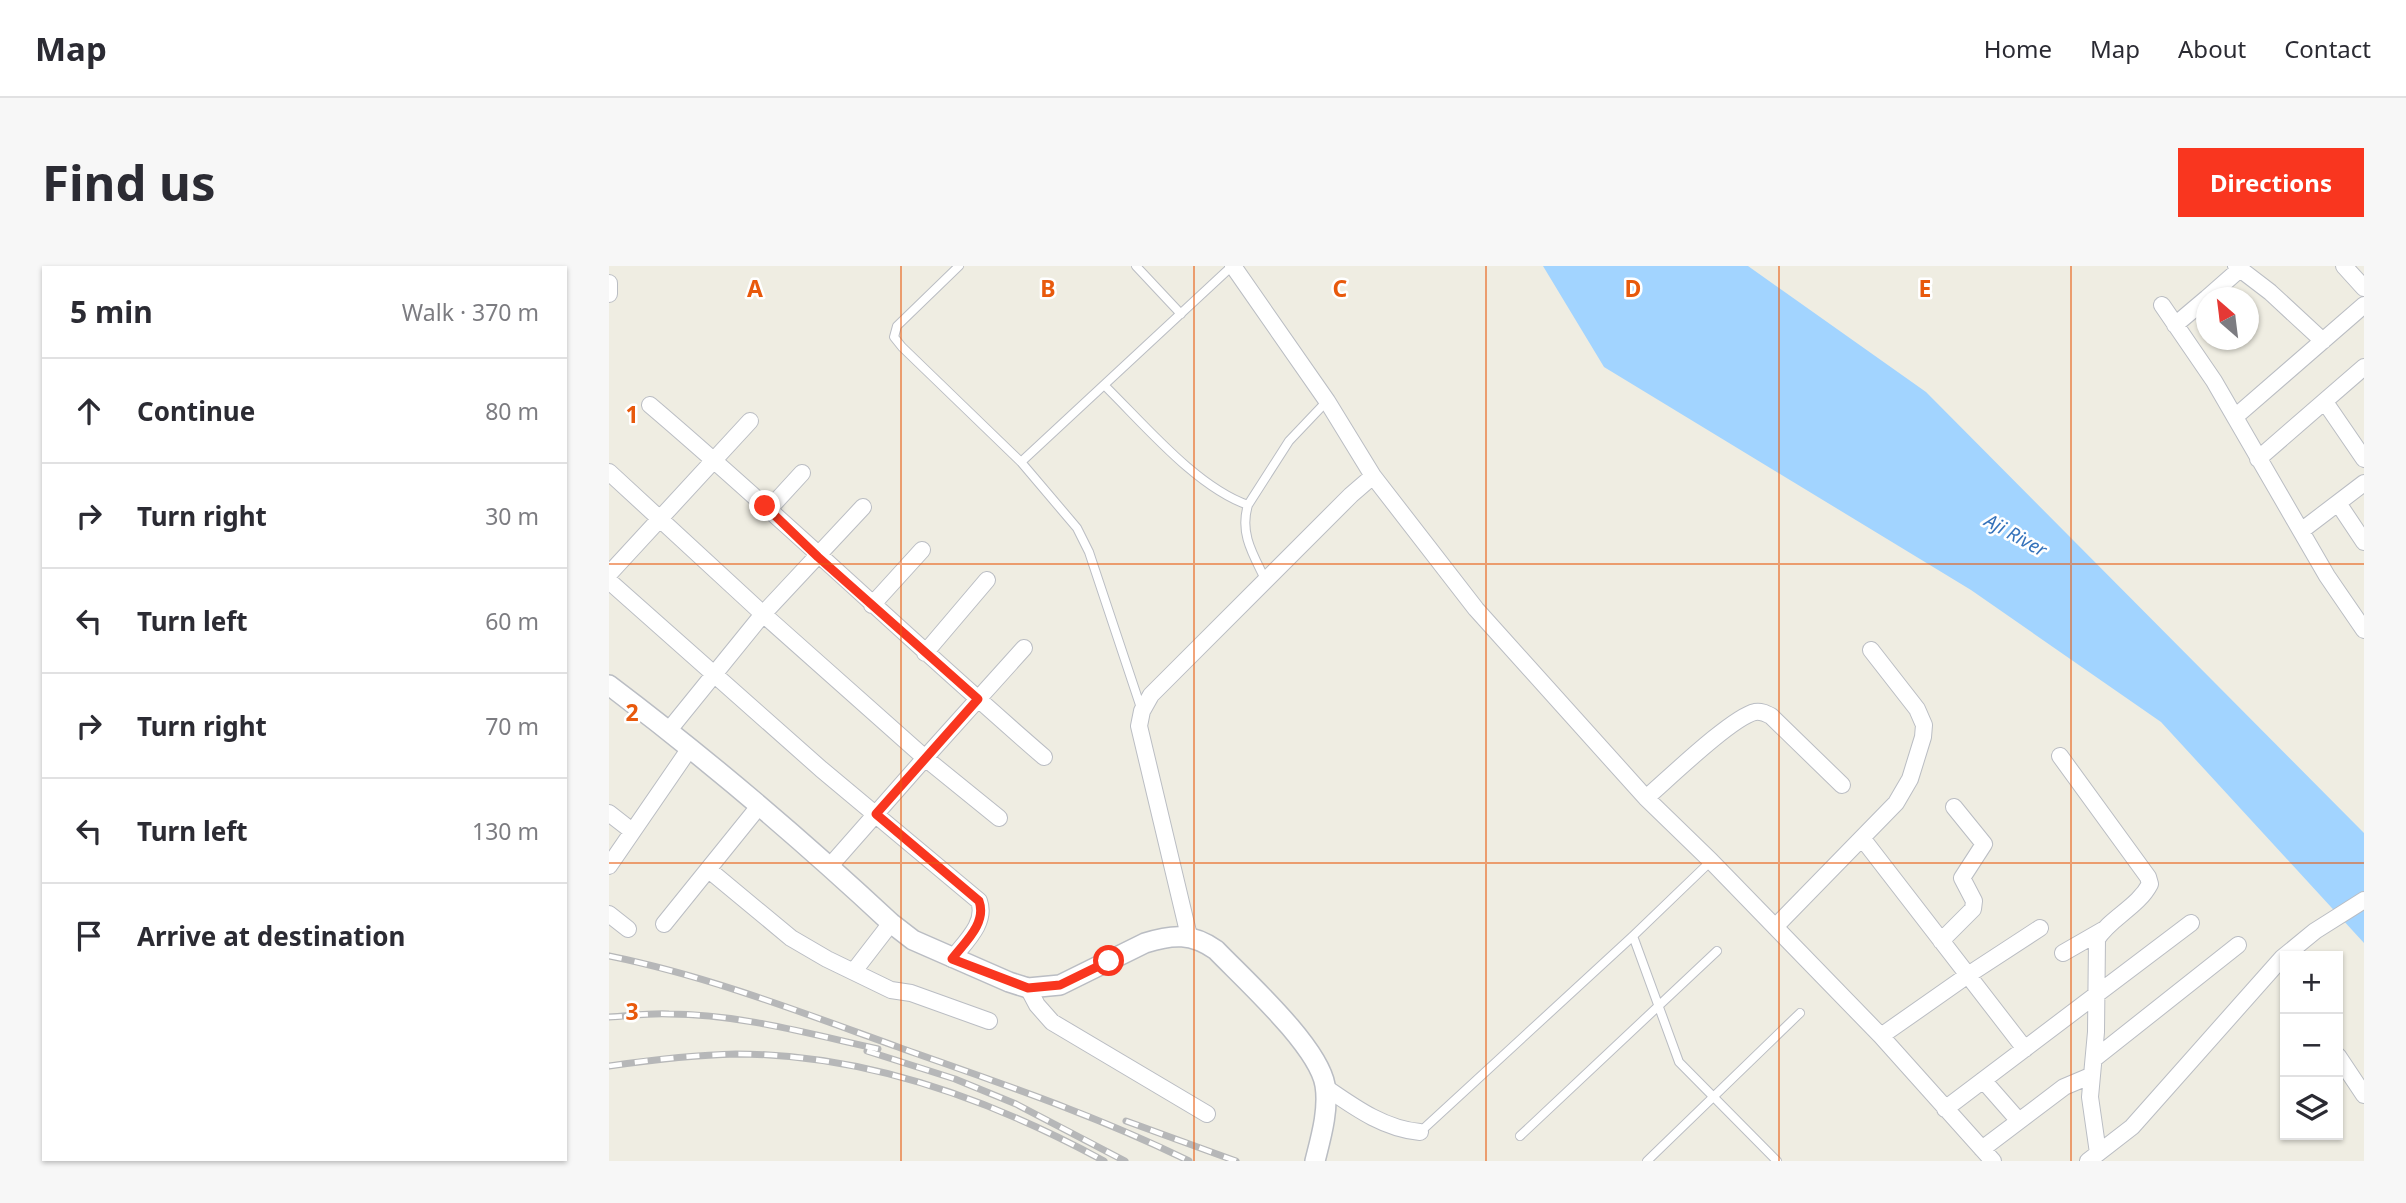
<!DOCTYPE html>
<meta charset="utf-8">
<style>
body{margin:0;font-family:"Noto Sans",sans-serif;background:#f7f7f7;color:#2b2b33}
.controls{position:absolute;right:21px;bottom:21px;display:grid;overflow:hidden;border-radius:0px;box-shadow:0 2px 5px #0004}
.controls button{width:63px;height:63px;display:grid;place-items:center;padding:0;border:0;border-bottom:2px solid #e1e1e2;background:#fff;color:#2b2b33;font:35px sans-serif}
.compass{position:absolute;left:1587px;top:21px;width:63px;height:63px;border-radius:50%;background:#fff;box-shadow:0 2px 5px #0004;rotate:332deg}
.stop{position:absolute;width:21px;height:21px;margin:-16px;border:5px solid #f9361f;border-radius:50%;background:#fff}
.stop.end{background:#f9361f;border-color:#fff;box-shadow:0 2px 7px #0008}
.list{margin:0;padding:0;list-style:none}
h2{display:flex;justify-content:space-between;align-items:center;height:91px;margin:0;padding:0 28px;font-size:30px}
h2 small{font-size:23px;font-weight:400;color:#7c7c81}
.list li{display:grid;grid-template-columns:46px 1fr auto;gap:21px;align-items:center;box-sizing:border-box;height:105px;padding:0 28px;border-top:2px solid #e1e1e2}
.list b{display:block;font-size:26px;white-space:nowrap}
.list em{font-size:23px;font-style:normal;color:#7c7c81}
.icon{flex:none;width:38px;height:38px;fill:none;stroke:currentColor;stroke-width:2;stroke-linecap:round;stroke-linejoin:round}
.map{position:relative;flex:none;width:1755px;height:895px;overflow:hidden;border-radius:0px}
header{display:flex;align-items:center;gap:42px;box-sizing:border-box;height:98px;padding:0 35px;background:#fff;border-bottom:2px solid #e1e1e2}
header strong{font-size:33px}
nav{display:flex;gap:38px;margin-inline-start:auto;font-size:24px}
.intro{display:flex;align-items:center;justify-content:space-between;box-sizing:border-box;height:168px;padding:0 42px}
h1{margin:0;font-size:49px}
.button{padding:18px 32px;border-radius:0px;background:#f9361f;color:#fff;font-size:24px;font-weight:700}
main{display:flex;gap:42px;padding:0 42px}
aside{flex:1;background:#fff;border-radius:0px;box-shadow:0 2px 5px #0004}
.map>svg:first-child{display:block}
.water{fill:#a2d4ff}
.lines{fill:none;stroke-linecap:round;stroke-linejoin:round}
.service-casing{stroke:#babdc3;stroke-width:10}
.minor-casing{stroke:#babdc3;stroke-width:18}
.tertiary-casing{stroke:#babdc3;stroke-width:22}
.service{stroke:#fff;stroke-width:8}
.minor{stroke:#fff;stroke-width:16}
.tertiary{stroke:#fff;stroke-width:19}
.rail-casing{stroke:#b6b7b8;stroke-width:7}
.rail{stroke:#fff;stroke-width:4.5;stroke-dasharray:13;stroke-linecap:butt}
.route{stroke:#f9361f;stroke-width:9}
.grid{fill:none;stroke:#e8590c;stroke-width:2;stroke-opacity:0.55}
.labels{text-anchor:middle;dominant-baseline:central;stroke-width:5;stroke-linejoin:round;paint-order:stroke}
.water-label{font-size:19px;font-style:italic;fill:#3673bb;stroke:#fff}
.grid-label{font-size:23px;text-anchor:middle;font-weight:bold;fill:#e8590c;stroke:#fff;stroke-width:5;stroke-linejoin:round;paint-order:stroke}
</style>
<header>
<strong>Map</strong>
<nav><a>Home</a><a>Map</a><a>About</a><a>Contact</a></nav>
</header>
<div class="intro"><h1>Find us</h1><a class="button">Directions</a></div>
<main>
<aside>
<h2>5 min<small>Walk · 370 m</small></h2>
<ul class="list">
<li><svg class="icon" aria-label="ahead" viewBox="0 0 24 24"><path d="M12 20V5M6 11l6-6 6 6"/></svg><div><b>Continue</b></div><em>80 m</em></li>
<li><svg class="icon" aria-label="right" viewBox="0 0 24 24"><path d="M7 20v-9h11M14 6l5 5-5 5"/></svg><div><b>Turn right</b></div><em>30 m</em></li>
<li><svg class="icon" aria-label="left" viewBox="0 0 24 24"><path d="M17 20v-9H6M10 6l-5 5 5 5"/></svg><div><b>Turn left</b></div><em>60 m</em></li>
<li><svg class="icon" aria-label="right" viewBox="0 0 24 24"><path d="M7 20v-9h11M14 6l5 5-5 5"/></svg><div><b>Turn right</b></div><em>70 m</em></li>
<li><svg class="icon" aria-label="left" viewBox="0 0 24 24"><path d="M17 20v-9H6M10 6l-5 5 5 5"/></svg><div><b>Turn left</b></div><em>130 m</em></li>
<li><svg class="icon" aria-label="arrive" viewBox="0 0 24 24"><path d="M6 21V4h12l-3 4 3 4H6"/></svg><div><b>Arrive at destination</b></div></li>
</ul>
</aside>
<div class="map">
<svg width="1755" height="895" viewBox="0 0 1755 895">
<rect width="100%" height="100%" fill="#efede2"/>
<!-- water -->
<path class="water" d="M 934,0 L 1139,0 L 1317,126 L 1755,567 L 1755,677 L 1552,456 L 1362,324 L 995,101 Z"/>
<g class="lines">
<defs>
<path id="service" d="M 350,0 L 288,60 L 285,71 L 293,81 L 412,196 L 468,262 L 480,286 L 533,445
M 527,0 L 572,48
M 495,119 C 535,158 587,221 639,239
M 412,196 L 623,0
M 657,315 C 645,290 630,268 639,239 L 680,175 L 718,135
M 1024,670 L 1070,796 L 1168,895
M 811,866 L 1024,670 L 1102,595
M 911,870 L 1108,685
M 1038,895 L 1191,747"/>
<path id="minor" d="M 624,0 L 718,135 L 764,210 L 867,343 L 1037,532 L 1102,595 L 1272,770 L 1384,895
M 1627,0 L 1661,26 L 1714,75
M 1735,0 L 1755,22
M 0,17 L 0,28
M 1598,32 L 1631,3
M 1553,39 L 1605,115 L 1718,310 L 1755,364
M 1566,59 L 1598,32
M 1716,136 L 1755,193
M 41,139 C 175,253 302,376 435,491
M 1626,151 L 1755,39
M 1649,193 L 1755,101
M 0,206 L 154,348 L 316,492 L 415,382
M 1729,237 L 1755,276
M 160,243 L 193,207
M 1692,265 L 1755,217
M 0,308 L 141,155
M 0,315 L 212,503 L 370,635 C 378,657 356,676 343,693
M 263,339 L 313,284
M 316,387 L 378,314
M 60,464 L 154,348 L 254,241
M 1451,490 L 1539,611 L 1541,618 C 1529,641 1501,652 1488,673 L 1487,766 L 1481,831 L 1489,887
M 1037,532 C 1058,514 1123,451 1146,446 C 1152,445 1156,447 1162,450 L 1233,519
M 0,547 L 23,565
M 1253,572 L 1416,783
M 0,600 L 81,482
M 221,600 L 316,492 L 390,552
M 100,604 L 182,672 L 218,693 L 282,724 L 302,727 L 380,755
M 0,648 L 19,663
M 55,658 L 151,539
M 1166,661 L 1287,537 L 1301,513 L 1314,471 L 1315,459 L 1308,443 L 1262,384
M 580,670 L 530,460 L 533,445 L 542,429 L 742,229 L 764,210
M 1332,675 L 1364,643 L 1365,635 L 1353,612 L 1375,578 L 1345,541
M 1454,687 L 1494,664
M 245,705 L 282,657
M 419,722 L 428,739 L 443,756 L 598,848
M 1272,770 L 1359,709 L 1431,662
M 1729,790 L 1755,829
M 1485,793 L 1629,679
M 1374,814 L 1410,855
M 716,821 C 745,841 775,863 811,866
M 1336,843 L 1582,657
M 1373,883 L 1455,821 L 1481,810
M 1479,895 L 1523,861 L 1673,692 L 1706,665 L 1755,634"/>
<path id="tertiary" d="M 0,419 C 98,493 192,573 282,657 L 304,674 L 400,716 L 419,722 L 451,719 L 536,677 C 564,668 583,667 607,684 C 637,715 709,780 716,819 C 720,844 712,871 706,895"/>
</defs>
<!-- service casing -->
<use href="#service" class="service-casing"/>
<!-- minor casing -->
<use href="#minor" class="minor-casing"/>
<!-- tertiary casing -->
<use href="#tertiary" class="tertiary-casing"/>
<!-- service -->
<use href="#service" class="service"/>
<!-- minor -->
<use href="#minor" class="minor"/>
<!-- tertiary -->
<use href="#tertiary" class="tertiary"/>
<defs>
<path id="rail" d="M 0,690 C 99,710 194,747 289,781 C 387,816 487,849 580,895
M 0,751 C 20,750 40,747 60,748 C 130,748 201,768 269,783
M 258,785 L 346,813 L 407,838 L 516,895
M 0,800 C 42,794 84,789 127,788 C 256,788 383,834 495,895
M 517,855 L 627,895"/>
</defs>
<!-- rail casing -->
<use href="#rail" class="rail-casing"/>
<!-- rail -->
<use href="#rail" class="rail"/>
</g>
<g class="lines">
<!-- route -->
<path class="route" d="M 156,240 L 209,291 L 369,433 L 267,548 L 370,635 C 378,657 356,676 343,693 L 419,722 L 451,719 L 500,695"/>
</g>
<!-- grid -->
<path class="grid" d="M 292,0 L 292,895M 585,0 L 585,895M 877,0 L 877,895M 1170,0 L 1170,895M 1462,0 L 1462,895M 0,298 L 1755,298M 0,597 L 1755,597"/>
<g class="labels">
<!-- water labels -->
<g class="water-label">
<text transform="translate(1407 269) rotate(29)">Aji River</text>
</g>
</g>
<g class="grid-label">
<text x="146" y="31">A</text>
<text x="439" y="31">B</text>
<text x="731" y="31">C</text>
<text x="1024" y="31">D</text>
<text x="1316" y="31">E</text>
<text x="23" y="157">1</text>
<text x="23" y="455">2</text>
<text x="23" y="754">3</text>
</g>
</svg>
<div class="controls">
<button>+</button>
<button>−</button>
<button><svg class="icon" aria-label="layers" viewBox="0 0 24 24"><path d="M12 4l9 5-9 5-9-5zM3 14l9 5 9-5"/></svg></button>
</div>
<svg class="compass" viewBox="-18 -18 36 36"><path d="M0-13l5 13h-10z" fill="#e53935"/><path d="M0 13l5-13h-10z" fill="#7c7c81"/></svg>
<div class="stop" style="left:500px;top:695px"></div>
<div class="stop end" style="left:156px;top:240px"></div>
</div>
</main>
